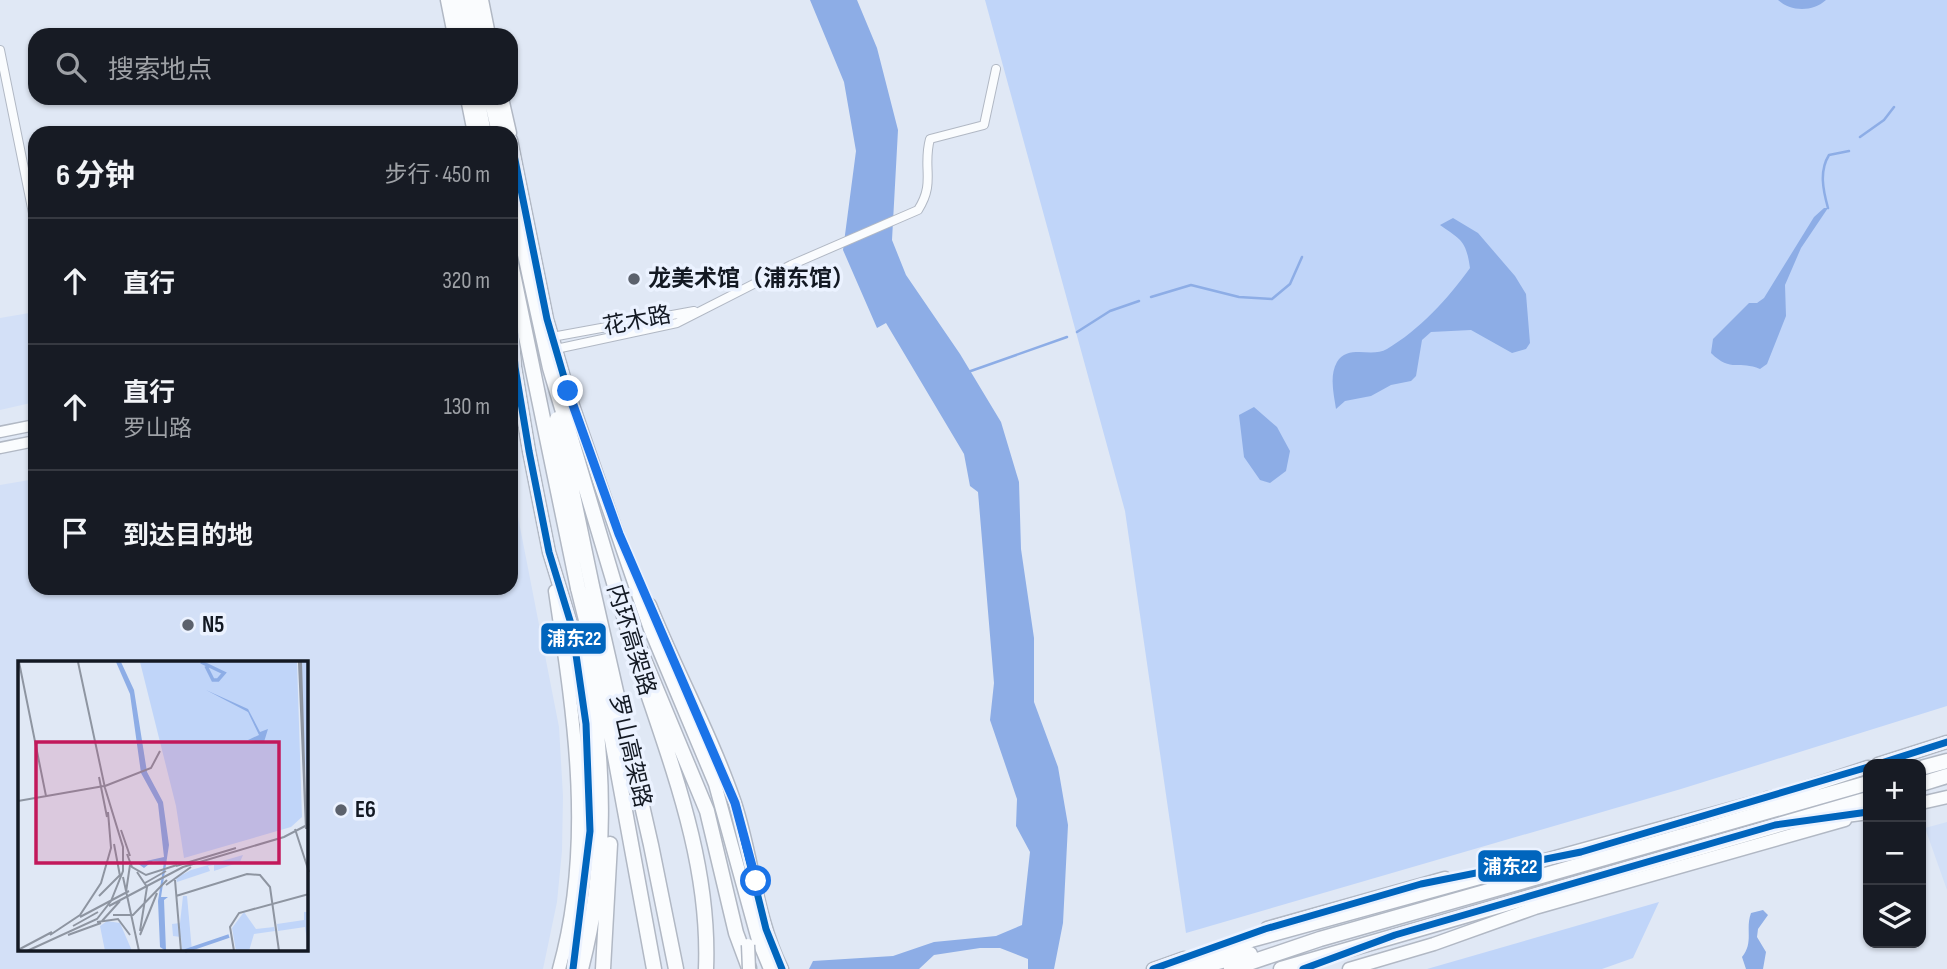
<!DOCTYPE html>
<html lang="zh">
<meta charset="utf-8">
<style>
body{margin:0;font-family:"Sofia Sans Condensed","Noto Sans SC",sans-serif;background:#20242c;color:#f1f3f6}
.controls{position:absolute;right:21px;bottom:21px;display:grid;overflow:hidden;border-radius:14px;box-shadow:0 2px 5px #0004}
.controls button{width:63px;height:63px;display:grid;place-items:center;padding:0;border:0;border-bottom:2px solid #363941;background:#171b24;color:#f1f3f6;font:35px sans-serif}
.stop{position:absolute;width:21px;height:21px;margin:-16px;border:5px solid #1a73e8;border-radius:50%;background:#fff}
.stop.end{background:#1a73e8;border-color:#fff;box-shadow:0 2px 7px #0008}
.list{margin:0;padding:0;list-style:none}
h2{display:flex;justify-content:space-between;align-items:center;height:91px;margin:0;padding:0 28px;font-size:30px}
h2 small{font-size:23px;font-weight:400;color:#9ea1a6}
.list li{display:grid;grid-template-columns:46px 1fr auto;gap:21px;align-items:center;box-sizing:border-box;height:126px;padding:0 28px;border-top:2px solid #363941}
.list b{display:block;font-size:26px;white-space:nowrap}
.list p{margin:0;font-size:23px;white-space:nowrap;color:#9ea1a6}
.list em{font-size:23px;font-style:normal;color:#9ea1a6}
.icon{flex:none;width:38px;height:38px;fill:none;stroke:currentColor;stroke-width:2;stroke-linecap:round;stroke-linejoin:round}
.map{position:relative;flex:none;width:1947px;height:969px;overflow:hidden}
.search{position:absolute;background:#171b24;box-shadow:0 2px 5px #0004;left:28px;top:28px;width:490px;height:77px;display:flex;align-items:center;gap:18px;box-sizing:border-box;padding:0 24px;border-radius:21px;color:#9ea1a6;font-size:26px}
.panel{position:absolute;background:#171b24;box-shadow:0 2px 5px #0004;left:28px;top:126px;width:490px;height:469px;border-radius:21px}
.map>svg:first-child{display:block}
.built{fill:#d3e0f7;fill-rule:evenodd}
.green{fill:#c0d5f9}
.water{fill:#8dade6}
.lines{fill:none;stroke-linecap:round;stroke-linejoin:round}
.stream{stroke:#8dade6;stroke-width:2.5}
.minor-casing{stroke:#b1b8c4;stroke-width:10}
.secondary-casing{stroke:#b1b8c4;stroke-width:13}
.primary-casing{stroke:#b1b8c4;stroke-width:15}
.trunk-casing{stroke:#b1b8c4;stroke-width:17}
.minor{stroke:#fafcfe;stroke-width:8}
.secondary{stroke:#fafcfe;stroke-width:10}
.primary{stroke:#fafcfe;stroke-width:12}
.trunk{stroke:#fafcfe;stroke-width:14}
.primary-bridge-casing{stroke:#b1b8c4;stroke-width:15;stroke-linecap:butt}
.trunk-bridge-casing{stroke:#b1b8c4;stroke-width:17;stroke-linecap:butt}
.primary-bridge{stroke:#fafcfe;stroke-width:12}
.trunk-bridge{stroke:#fafcfe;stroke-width:14}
.bus-1-casing{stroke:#ebf2ff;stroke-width:12}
.bus-1{stroke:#0065bd;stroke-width:7}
.route{stroke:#1a73e8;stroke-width:9}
.poi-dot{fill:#5b616c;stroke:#ebf2ff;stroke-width:2.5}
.labels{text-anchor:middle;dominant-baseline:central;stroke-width:7;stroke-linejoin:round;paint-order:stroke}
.poi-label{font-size:23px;font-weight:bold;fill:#131923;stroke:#ebf2ff;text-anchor:start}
.street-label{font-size:23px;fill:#131923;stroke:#ebf2ff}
.inset-river{fill:none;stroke:#8dade6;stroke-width:3.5}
.inset-road{fill:none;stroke:#8e95a1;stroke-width:2}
.view{fill:#c2185b;fill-opacity:0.15;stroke:#c2185b;stroke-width:3.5}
.inset-edge{fill:none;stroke:#131923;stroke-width:3.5}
.line-badge{stroke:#ebf2ff;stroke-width:2.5}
.badge-label{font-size:19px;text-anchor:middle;font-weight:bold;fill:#fff}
</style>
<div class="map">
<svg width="1947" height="969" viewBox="0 0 1947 969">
<rect width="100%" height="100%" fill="#e0e8f5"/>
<!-- built -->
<path class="built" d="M 35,312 L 35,402 L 0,410 L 0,318 Z
M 35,479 L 35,588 L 511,588 L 511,481 L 559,727 L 563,796 L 562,851 L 557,902 L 543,969 L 0,969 L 0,485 ZM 19,663 L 306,663 L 306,950 L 19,950 Z
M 1947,822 L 1947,890 L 1925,828 Z"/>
<!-- green -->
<path class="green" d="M 985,0 L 1947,0 L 1947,706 L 1681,789 L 1186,933 L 1125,511 Z
M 1659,902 L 1633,958 L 1602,969 L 1427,969 Z"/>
<!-- water -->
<path class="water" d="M 810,0 L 857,0 L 877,48 L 898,130 L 892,240 L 906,275 L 960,354 L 1001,422 L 1019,482 L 1021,549 L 1034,638 L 1034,702 L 1058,767 L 1068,825 L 1063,923 L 1054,969 L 1028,969 L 1028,959 L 1000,948 L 980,948 L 934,955 L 919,969 L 809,969 L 813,961 L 893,956 L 934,942 L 996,936 L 1022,925 L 1030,852 L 1016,826 L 1017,799 L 990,720 L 994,683 L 978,492 L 970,486 L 964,454 L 886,323 L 877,328 L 843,250 L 856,151 L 844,82 Z
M 1778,0 L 1826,0 C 1813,12 1791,12 1778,0 Z
M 1824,208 L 1828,208 L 1801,248 L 1785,285 L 1786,316 L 1767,364 L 1760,369 C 1740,360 1731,373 1711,353 L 1713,339 L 1749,303 L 1757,303 L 1764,298 L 1814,217 Z
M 1453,218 L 1478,233 L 1515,276 L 1526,294 L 1530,343 L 1526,349 L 1512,353 L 1471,330 L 1431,332 L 1422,340 L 1416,376 L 1411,381 L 1391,385 L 1371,396 L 1345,401 L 1336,409 C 1334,395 1329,376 1337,362 C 1348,344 1372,358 1387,349 C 1419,330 1448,299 1470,268 C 1466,240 1461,240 1440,225 Z
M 1254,407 L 1277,427 L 1290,451 L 1286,471 L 1270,483 L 1260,480 L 1244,457 L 1239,415 Z
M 1763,910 L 1768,915 L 1758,929 L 1757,937 L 1766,952 L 1763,969 L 1746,969 L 1742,957 C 1754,942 1745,929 1751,913 Z"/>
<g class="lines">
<!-- stream -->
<path class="stream" d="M 1860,137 L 1884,120 L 1894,107
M 1828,208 C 1823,190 1819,171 1829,155 L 1849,151
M 1151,297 L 1191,285 L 1239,297 L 1272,299 L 1290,284 L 1302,257
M 1077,332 L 1110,311 L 1139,301
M 968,372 L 1067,337"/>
<defs>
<path id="minor" d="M 0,50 L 35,223
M 552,337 L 694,311
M 556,349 L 677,323 L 791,265 L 918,210 C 936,182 922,168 930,139 L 984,125 L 996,69"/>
<path id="secondary" d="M 0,432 L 35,425
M 0,448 L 35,441"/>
<path id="primary" d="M 447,0 L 454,35
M 482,0 L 489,35
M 467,98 L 474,133
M 502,98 L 510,133
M 511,140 L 547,319 L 568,391 L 650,629 L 715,784 L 758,940 L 770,969
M 511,313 L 515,367 L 529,451 L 549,552 L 572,627 L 586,724 L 590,831 L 573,969
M 555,591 C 574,717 594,844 559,969
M 650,605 C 677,672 712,736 735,803 C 753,858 756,917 782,969
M 1878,764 L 1947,742
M 1801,789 L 1868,767
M 1921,803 L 1947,797
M 1267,928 L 1445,878
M 1153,969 L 1184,958
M 1175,969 L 1251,941 L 1777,796
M 1349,969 L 1434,944 L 1535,908 L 1845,820"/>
<path id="trunk" d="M 457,0 L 465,35
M 470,0 L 478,35
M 477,98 L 484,133
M 491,98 L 499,133
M 592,586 L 651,845 L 676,969
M 578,588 L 601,680 L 654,969
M 640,650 L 707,811 L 736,933 L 749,968
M 646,688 C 677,780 710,870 706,969
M 1921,768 L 1947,761
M 1921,784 L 1947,776
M 1767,799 L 1812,791
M 1831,817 L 1868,812
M 581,969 C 608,866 605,764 587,659
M 603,969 L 610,844
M 1190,969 L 1250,954
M 1231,969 L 1320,939 L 1868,783
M 1281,969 L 1868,799"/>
</defs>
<!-- minor casing -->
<use href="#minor" class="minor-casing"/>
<!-- secondary casing -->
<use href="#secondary" class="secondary-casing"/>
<!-- primary casing -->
<use href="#primary" class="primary-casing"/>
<!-- trunk casing -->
<use href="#trunk" class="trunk-casing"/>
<!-- minor -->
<use href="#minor" class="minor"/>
<!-- secondary -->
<use href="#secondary" class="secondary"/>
<!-- primary -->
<use href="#primary" class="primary"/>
<!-- trunk -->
<use href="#trunk" class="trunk"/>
<defs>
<path id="primary-bridge" d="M 748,945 L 749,969"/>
<path id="trunk-bridge" d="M 511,191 L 550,368 L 643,680
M 511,264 L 578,588
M 557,419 L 592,586"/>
</defs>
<!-- primary-bridge casing -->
<use href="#primary-bridge" class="primary-bridge-casing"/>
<!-- trunk-bridge casing -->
<use href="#trunk-bridge" class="trunk-bridge-casing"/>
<!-- primary-bridge -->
<use href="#primary-bridge" class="primary-bridge"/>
<!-- trunk-bridge -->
<use href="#trunk-bridge" class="trunk-bridge"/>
<defs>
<path id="bus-1" d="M 511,140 L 547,319 L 568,391 L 619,534 L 735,803 L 766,929 L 782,969
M 511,313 L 515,367 L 529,451 L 549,552 L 572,627 L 586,724 L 590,831 L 573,969
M 1878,764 L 1947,742
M 1153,969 L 1265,929 L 1421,884 L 1581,852 L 1868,767
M 1303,969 L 1395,935 L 1775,825 L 1868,812"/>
</defs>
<!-- bus-1 casing -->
<use href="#bus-1" class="bus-1-casing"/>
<!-- bus-1 -->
<use href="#bus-1" class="bus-1"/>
</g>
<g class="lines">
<!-- route -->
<path class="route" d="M 568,391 L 619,534 L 735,803 L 756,881"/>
</g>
<!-- markers -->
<g class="poi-dot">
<circle cx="634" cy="279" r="7"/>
<circle cx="188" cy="625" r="7"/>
<circle cx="341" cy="810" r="7"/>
</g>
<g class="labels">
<!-- poi labels -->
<g class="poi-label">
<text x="648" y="279">龙美术馆（浦东馆）</text>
<text x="202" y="625">N5</text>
<text x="355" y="810">E6</text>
</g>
<!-- street labels -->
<g class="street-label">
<text transform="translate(637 321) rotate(-11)">花木路</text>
<text transform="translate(631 640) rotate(73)">内环高架路</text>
<text transform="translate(630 751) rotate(77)">罗山高架路</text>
</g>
</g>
<!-- overview -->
<g transform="translate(18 661)">
<rect width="290" height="290" fill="#e0e8f5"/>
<path d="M 122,1 L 279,1 L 284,156 L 273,166 L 166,197 L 158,145 ZM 280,1 L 291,1 L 291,153 ZM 225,194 L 222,201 L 196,210 L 196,204 L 190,205 L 192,210 L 159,221 L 158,217 L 173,209 ZM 165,235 L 169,235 L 174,290 L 164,290 L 163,276 L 155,275 L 154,263 L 162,262 ZM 226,251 L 238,268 L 256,266 L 257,270 L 236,273 L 231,290 L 218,290 L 214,267 ZM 286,251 L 290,251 L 290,286 L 287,266 L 260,270 L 259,263 L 286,259 ZM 89,260 L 102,262 L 114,290 L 87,290 L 82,265 Z" fill="#c0d5f9"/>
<path d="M 98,1 L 103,1 L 116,29 L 129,111 L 145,141 L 151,184 L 143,236 L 150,236 L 146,239 L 148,290 L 142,286 L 140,240 L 146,201 L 135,200 L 126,207 L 119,202 L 146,196 L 140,143 L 123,112 L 112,33 ZM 188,29 L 230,48 L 242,71 L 250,68 L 246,81 L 230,79 L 241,74 L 230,51 Z" fill="#8dade6"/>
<path class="inset-river" d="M 183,1 L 206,12 L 200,19 L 195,19 L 188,5M 167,290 L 211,275"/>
<path class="inset-road" d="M 1,1 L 28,135M 281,1 L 288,168 L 283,1M 81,116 L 89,156M 87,125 L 133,107 L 142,90M 0,140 L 86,125M 277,168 L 291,211M 103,169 L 112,195M 96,183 L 102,215M 109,193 L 114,206 L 128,214 L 159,204M 158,205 L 218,187M 119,211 L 129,226 L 122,270M 105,216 L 121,290M 157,219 L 163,290M 127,222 L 148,210M 148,224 L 173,206M 108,231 L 112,204M 81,235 L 103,213M 158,235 L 229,213 L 242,214 L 252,226 L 261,290M 91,245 L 165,206 L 266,176 L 291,163M 95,254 L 115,254 L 149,219M 62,256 L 111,230M 84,260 L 102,240M 79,261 L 100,258 L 112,274M 55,265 L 80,251M 32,274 L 62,254 L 83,222 L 93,187 L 90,151M 50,274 L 83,262M 122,274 L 139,232M 0,289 L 34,271M 9,290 L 79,258 L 93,240 L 105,210 L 105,186 L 87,127 L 60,1M 216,290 L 212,266 L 221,252 L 291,233"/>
<path class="view" d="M 18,81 L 261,81 L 261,202 L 18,202 Z"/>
<rect width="290" height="290" class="inset-edge"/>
</g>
<g class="line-badge">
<rect x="540" y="622" width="67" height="33" rx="7" fill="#0065bd"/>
<rect x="1477" y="849" width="66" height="34" rx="7" fill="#0065bd"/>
</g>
<g class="badge-label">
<text x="574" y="645">浦东22</text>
<text x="1510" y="873">浦东22</text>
</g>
</svg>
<div class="controls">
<button>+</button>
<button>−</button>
<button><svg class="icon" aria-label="layers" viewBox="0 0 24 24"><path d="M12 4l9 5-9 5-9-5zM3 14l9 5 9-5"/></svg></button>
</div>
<div class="stop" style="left:756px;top:881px"></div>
<div class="stop end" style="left:568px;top:391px"></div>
<div class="search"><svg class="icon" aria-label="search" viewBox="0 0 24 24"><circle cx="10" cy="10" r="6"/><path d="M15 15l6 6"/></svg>搜索地点</div>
<section class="panel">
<h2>6 分钟<small>步行 · 450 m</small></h2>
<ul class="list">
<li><svg class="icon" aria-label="ahead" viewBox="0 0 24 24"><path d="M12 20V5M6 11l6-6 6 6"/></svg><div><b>直行</b></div><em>320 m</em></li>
<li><svg class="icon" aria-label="ahead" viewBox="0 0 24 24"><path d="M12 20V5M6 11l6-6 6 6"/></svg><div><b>直行</b><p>罗山路</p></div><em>130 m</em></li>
<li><svg class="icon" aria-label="arrive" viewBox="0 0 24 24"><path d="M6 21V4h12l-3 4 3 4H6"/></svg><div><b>到达目的地</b></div></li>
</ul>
</section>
</div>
